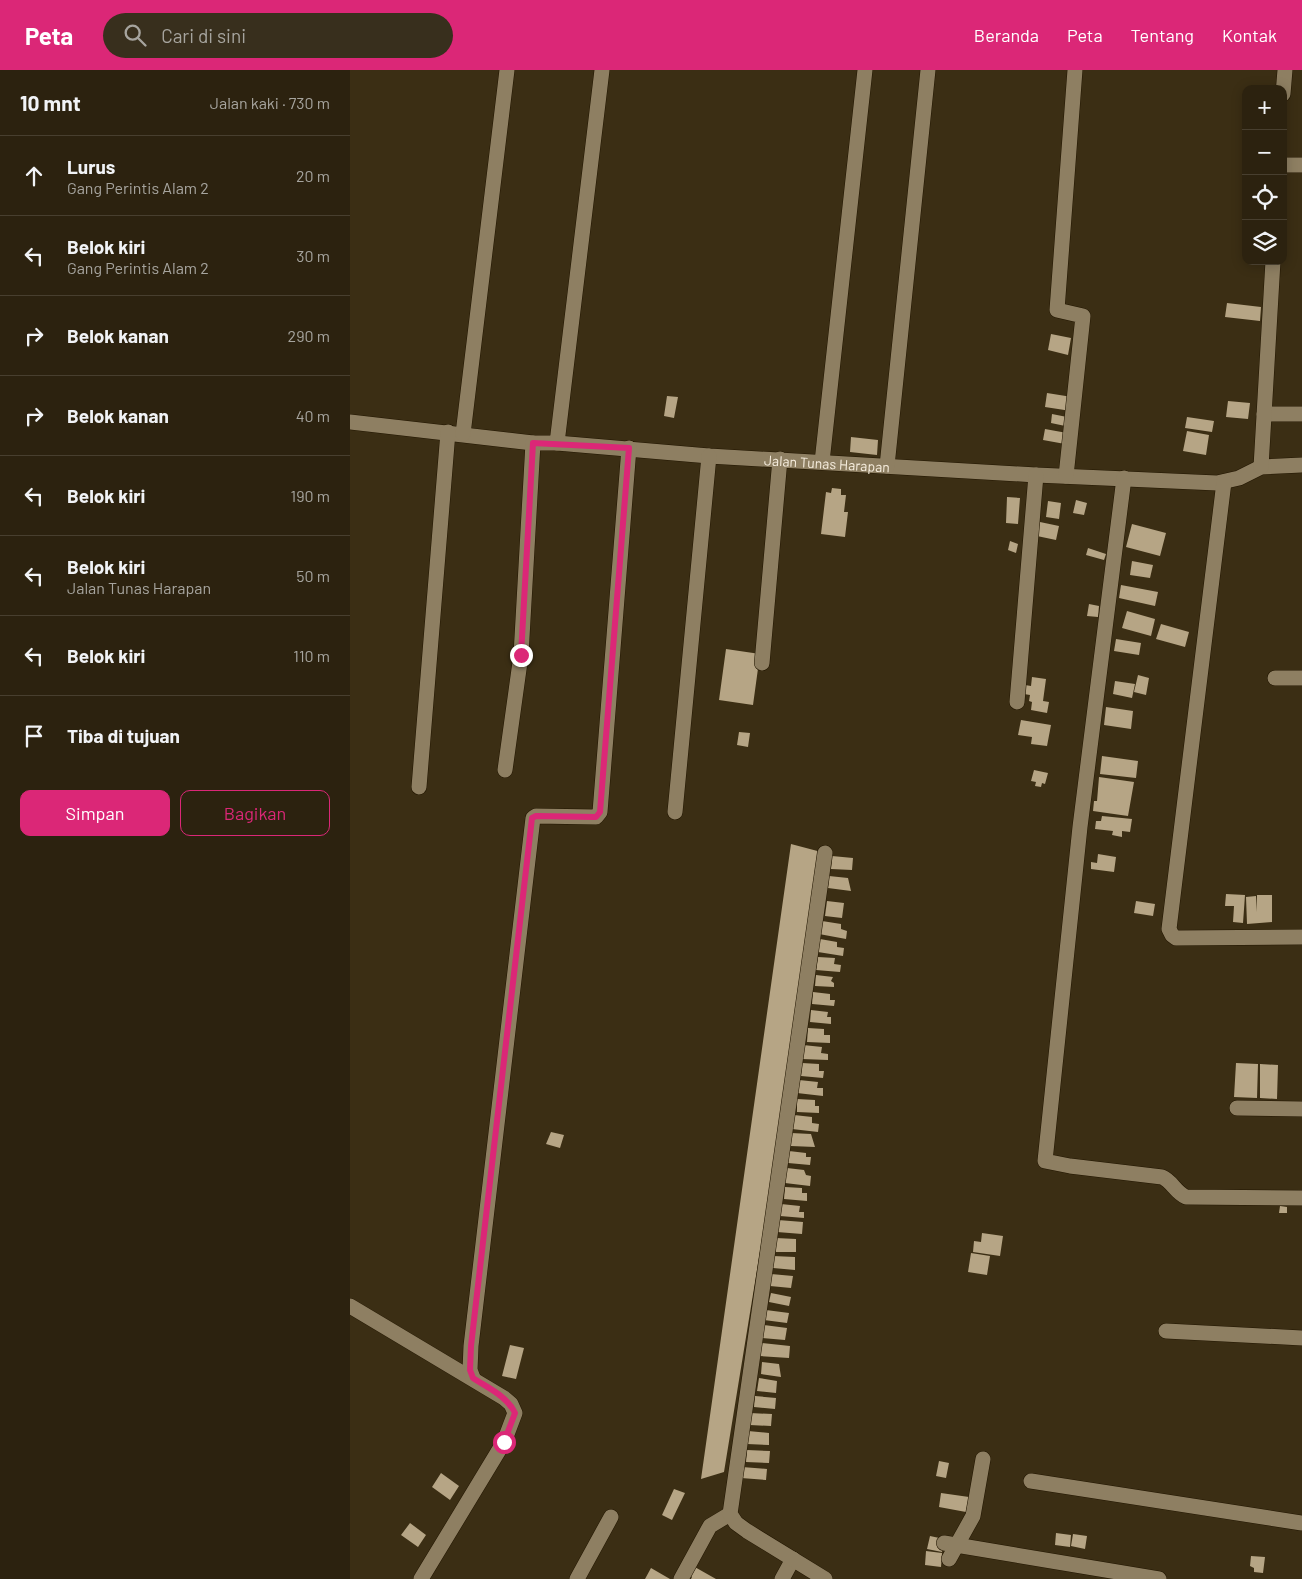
<!DOCTYPE html>
<html lang="id">
<meta charset="utf-8">
<style>
body{margin:0;font-family:Barlow,sans-serif;background:#382f1d;color:#f1f3f6}
.controls{position:absolute;right:15px;top:15px;display:grid;overflow:hidden;border-radius:10px;box-shadow:0 2px 12px #0003}
.controls button{width:45px;height:45px;display:grid;place-items:center;padding:0;border:0;border-bottom:1px solid #483f2f;background:#2c220f;color:#f1f3f6;font:25px sans-serif}
.stop{position:absolute;width:15px;height:15px;margin:-11px;border:4px solid #db2777;border-radius:50%;background:#fff}
.stop.end{background:#db2777;border-color:#fff;box-shadow:0 1px 5px #0008}
.list{margin:0;padding:0;list-style:none}
h2{display:flex;justify-content:space-between;align-items:center;height:65px;margin:0;padding:0 20px;font-size:21px}
h2 small{font-size:16px;font-weight:400;color:#a6a49e}
.list li{display:grid;grid-template-columns:32px 1fr auto;gap:15px;align-items:center;box-sizing:border-box;height:80px;padding:0 20px;border-top:1px solid #483f2f}
.list b{display:block;font-size:19px;white-space:nowrap}
.list p{margin:0;font-size:16px;white-space:nowrap;color:#a6a49e}
.list em{font-size:16px;font-style:normal;color:#a6a49e}
.actions{display:flex;gap:10px;padding:15px 20px}
.actions a{flex:1;padding:11px 0;border:1px solid #db2777;border-radius:10px;text-align:center;font-size:18px;color:#db2777}
.actions .main{background:#db2777;color:#fff}
.icon{flex:none;width:28px;height:28px;fill:none;stroke:currentColor;stroke-width:2;stroke-linecap:round;stroke-linejoin:round}
.map{position:relative;flex:none;width:952px;height:1509px;overflow:hidden}
header{display:flex;align-items:center;gap:30px;box-sizing:border-box;height:70px;padding:0 25px;background:#db2777;color:#fff}
header strong{font-size:24px}
nav{display:flex;gap:28px;margin-inline-start:auto;font-size:18px}
.search{width:350px;height:45px;background:#382f1d;display:flex;align-items:center;gap:12px;box-sizing:border-box;padding:0 18px;border-radius:28px;color:#a6a49e;font-size:19px}
main{display:flex}
aside{flex:1;background:#2c220f}
.map>svg:first-child{display:block}
.building{fill:#b6a585}
.lines{fill:none;stroke-linecap:round;stroke-linejoin:round}
.minor-casing{stroke:#221600;stroke-width:16}
.minor{stroke:#8e7f62;stroke-width:15}
.route{stroke:#db2777;stroke-width:6}
.labels{text-anchor:middle;dominant-baseline:central;stroke-width:5;stroke-linejoin:round;paint-order:stroke}
.street-label{font-size:14px;fill:#f7eedf;stroke:#1d170c}
</style>
<header>
<strong>Peta</strong>
<div class="search"><svg class="icon" aria-label="search" viewBox="0 0 24 24"><circle cx="10" cy="10" r="6"/><path d="M15 15l6 6"/></svg>Cari di sini</div>
<nav><a>Beranda</a><a>Peta</a><a>Tentang</a><a>Kontak</a></nav>
</header>
<main>
<aside>
<h2>10 mnt<small>Jalan kaki · 730 m</small></h2>
<ul class="list">
<li><svg class="icon" aria-label="ahead" viewBox="0 0 24 24"><path d="M12 20V5M6 11l6-6 6 6"/></svg><div><b>Lurus</b><p>Gang Perintis Alam 2</p></div><em>20 m</em></li>
<li><svg class="icon" aria-label="left" viewBox="0 0 24 24"><path d="M17 20v-9H6M10 6l-5 5 5 5"/></svg><div><b>Belok kiri</b><p>Gang Perintis Alam 2</p></div><em>30 m</em></li>
<li><svg class="icon" aria-label="right" viewBox="0 0 24 24"><path d="M7 20v-9h11M14 6l5 5-5 5"/></svg><div><b>Belok kanan</b></div><em>290 m</em></li>
<li><svg class="icon" aria-label="right" viewBox="0 0 24 24"><path d="M7 20v-9h11M14 6l5 5-5 5"/></svg><div><b>Belok kanan</b></div><em>40 m</em></li>
<li><svg class="icon" aria-label="left" viewBox="0 0 24 24"><path d="M17 20v-9H6M10 6l-5 5 5 5"/></svg><div><b>Belok kiri</b></div><em>190 m</em></li>
<li><svg class="icon" aria-label="left" viewBox="0 0 24 24"><path d="M17 20v-9H6M10 6l-5 5 5 5"/></svg><div><b>Belok kiri</b><p>Jalan Tunas Harapan</p></div><em>50 m</em></li>
<li><svg class="icon" aria-label="left" viewBox="0 0 24 24"><path d="M17 20v-9H6M10 6l-5 5 5 5"/></svg><div><b>Belok kiri</b></div><em>110 m</em></li>
<li><svg class="icon" aria-label="arrive" viewBox="0 0 24 24"><path d="M6 21V4h12l-3 4 3 4H6"/></svg><div><b>Tiba di tujuan</b></div></li>
</ul>
<div class="actions"><a class="main">Simpan</a><a>Bagikan</a></div>
</aside>
<div class="map">
<svg width="952" height="1509" viewBox="0 0 952 1509">
<rect width="100%" height="100%" fill="#3b2e14"/>
<!-- building -->
<path class="building" d="M 877,233 L 911,237 L 910,251 L 875,247 Z
M 701,264 L 721,268 L 718,285 L 698,280 Z
M 697,323 L 722,327 L 721,341 L 695,337 Z
M 317,326 L 328,327 L 324,348 L 314,346 Z
M 878,331 L 900,333 L 898,349 L 876,347 Z
M 702,344 L 722,348 L 720,357 L 701,353 Z
M 837,347 L 864,351 L 862,362 L 835,358 Z
M 695,359 L 717,363 L 715,374 L 693,370 Z
M 837,361 L 859,365 L 856,385 L 833,381 Z
M 501,367 L 528,370 L 527,385 L 500,382 Z
M 482,418 L 491,419 L 491,425 L 496,425 L 494,442 L 498,442 L 495,467 L 471,464 L 476,422 L 481,423 Z
M 657,427 L 670,428 L 668,454 L 656,453 Z
M 726,430 L 737,433 L 734,445 L 723,443 Z
M 698,431 L 711,433 L 709,449 L 696,447 Z
M 690,452 L 709,456 L 706,470 L 687,466 Z
M 782,454 L 816,463 L 810,486 L 776,477 Z
M 660,471 L 668,474 L 666,483 L 658,480 Z
M 738,478 L 756,484 L 754,490 L 736,485 Z
M 782,491 L 803,495 L 800,508 L 780,505 Z
M 771,515 L 808,522 L 805,536 L 769,528 Z
M 739,534 L 749,536 L 748,547 L 737,546 Z
M 777,541 L 805,549 L 801,566 L 772,558 Z
M 811,554 L 839,562 L 835,577 L 806,569 Z
M 766,569 L 791,573 L 789,585 L 764,581 Z
M 376,579 L 410,584 L 403,635 L 369,630 Z
M 788,605 L 799,608 L 796,625 L 784,622 Z
M 682,607 L 696,609 L 693,631 L 699,632 L 697,643 L 681,640 L 682,632 L 679,631 L 680,625 L 674,624 L 675,615 L 681,616 Z
M 765,611 L 785,614 L 782,628 L 763,624 Z
M 756,637 L 783,641 L 781,659 L 754,655 Z
M 671,650 L 701,655 L 697,676 L 681,674 L 682,667 L 668,665 Z
M 389,662 L 400,663 L 398,677 L 387,675 Z
M 752,686 L 788,691 L 786,708 L 750,704 Z
M 684,700 L 698,703 L 695,714 L 692,713 L 691,717 L 685,716 L 686,712 L 681,711 Z
M 749,707 L 784,712 L 778,746 L 743,741 L 744,731 L 747,731 Z
M 752,746 L 782,749 L 780,762 L 772,761 L 772,767 L 762,765 L 763,761 L 745,759 L 746,751 L 751,751 Z
M 441,774 L 475,783 L 374,1402 L 351,1409 Z
M 748,784 L 766,787 L 764,802 L 741,799 L 741,792 L 747,793 Z
M 482,786 L 503,788 L 502,800 L 481,799 Z
M 479,806 L 498,808 L 501,821 L 478,818 Z
M 876,824 L 895,825 L 893,853 L 883,852 L 884,836 L 875,836 Z
M 907,825 L 922,825 L 922,852 L 897,854 L 896,827 L 906,826 L 907,842 Z
M 477,831 L 494,833 L 492,848 L 475,846 Z
M 786,831 L 805,834 L 803,846 L 784,843 Z
M 472,851 L 491,854 L 491,859 L 497,861 L 496,869 L 469,864 Z
M 470,869 L 487,872 L 487,877 L 494,878 L 493,886 L 468,882 Z
M 468,887 L 485,888 L 484,894 L 491,895 L 490,902 L 466,900 Z
M 466,905 L 483,907 L 481,911 L 484,913 L 484,917 L 465,916 Z
M 463,922 L 480,924 L 480,930 L 485,930 L 484,936 L 462,934 Z
M 461,940 L 478,942 L 477,947 L 481,947 L 481,954 L 460,952 Z
M 458,958 L 474,959 L 474,965 L 480,965 L 480,973 L 457,972 Z
M 453,975 L 472,977 L 471,983 L 478,984 L 478,990 L 452,989 Z
M 452,993 L 469,994 L 469,1001 L 474,1001 L 473,1008 L 451,1006 Z
M 886,993 L 908,994 L 907,1028 L 884,1027 Z
M 910,994 L 928,995 L 927,1029 L 910,1028 Z
M 449,1010 L 468,1012 L 467,1018 L 473,1018 L 473,1026 L 447,1023 Z
M 447,1029 L 465,1030 L 465,1036 L 469,1036 L 469,1043 L 447,1042 Z
M 444,1045 L 462,1047 L 462,1053 L 469,1054 L 468,1062 L 442,1059 Z
M 201,1062 L 214,1065 L 210,1078 L 196,1074 Z
M 441,1063 L 461,1064 L 465,1077 L 441,1076 Z
M 439,1081 L 456,1083 L 456,1087 L 461,1087 L 460,1095 L 438,1093 Z
M 437,1098 L 454,1100 L 456,1105 L 461,1106 L 460,1116 L 435,1113 Z
M 435,1117 L 452,1118 L 452,1123 L 457,1123 L 457,1131 L 434,1129 Z
M 431,1134 L 450,1136 L 449,1142 L 454,1142 L 454,1148 L 430,1146 Z
M 930,1136 L 937,1137 L 937,1143 L 929,1143 Z
M 428,1150 L 453,1152 L 452,1164 L 427,1162 Z
M 632,1163 L 653,1166 L 650,1186 L 623,1182 L 624,1171 L 631,1172 Z
M 426,1168 L 446,1169 L 446,1182 L 426,1182 Z
M 621,1183 L 640,1186 L 637,1205 L 618,1202 Z
M 423,1186 L 445,1187 L 445,1200 L 423,1198 Z
M 421,1204 L 443,1206 L 441,1218 L 420,1216 Z
M 421,1223 L 441,1227 L 439,1236 L 419,1232 Z
M 416,1240 L 439,1243 L 437,1253 L 414,1250 Z
M 414,1255 L 437,1258 L 435,1270 L 412,1268 Z
M 411,1273 L 440,1276 L 439,1288 L 410,1286 Z
M 160,1275 L 174,1278 L 166,1309 L 152,1306 Z
M 412,1292 L 429,1294 L 431,1307 L 411,1304 Z
M 409,1308 L 427,1311 L 426,1323 L 407,1321 Z
M 405,1326 L 426,1328 L 425,1339 L 404,1337 Z
M 400,1343 L 422,1344 L 421,1356 L 400,1355 Z
M 398,1361 L 419,1363 L 419,1375 L 397,1374 Z
M 397,1380 L 420,1381 L 419,1393 L 396,1392 Z
M 589,1391 L 599,1393 L 596,1408 L 586,1406 Z
M 392,1397 L 417,1399 L 416,1410 L 391,1408 Z
M 91,1403 L 109,1416 L 100,1430 L 82,1417 Z
M 324,1419 L 335,1423 L 322,1450 L 312,1445 Z
M 591,1423 L 619,1427 L 616,1442 L 589,1437 Z
M 60,1453 L 76,1465 L 68,1477 L 51,1465 Z
M 706,1463 L 721,1465 L 720,1477 L 705,1475 Z
M 723,1464 L 737,1466 L 735,1479 L 721,1476 Z
M 580,1466 L 594,1469 L 592,1482 L 577,1479 Z
M 576,1481 L 592,1483 L 591,1497 L 575,1495 Z
M 901,1486 L 915,1487 L 913,1503 L 904,1502 L 904,1498 L 900,1496 Z
M 343,1496 L 366,1509 L 341,1509 L 342,1507 L 339,1504 Z
M 301,1498 L 320,1509 L 295,1509 Z"/>
<g class="lines">
<defs>
<g id="minor">
<path d="M 933,24 L 935,0"/>
<path d="M 933,95 L 952,95"/>
<path d="M 914,344 L 952,344"/>
<path id="s1" d="M 0,352 L 183,373 L 207,373 L 359,386 L 686,405 L 867,413 L 889,408 L 911,397 L 952,395"/>
<path d="M 113,364 L 157,0"/>
<path d="M 207,373 L 252,0"/>
<path d="M 472,392 L 515,0"/>
<path d="M 537,396 L 578,0"/>
<path d="M 911,397 L 923,191"/>
<path d="M 716,406 L 733,246 L 707,240 L 725,0"/>
<path d="M 774,408 L 730,757 L 695,1091 L 720,1096 L 812,1107 C 822,1111 825,1122 836,1127 L 952,1128"/>
<path d="M 874,412 L 819,859 L 822,865 L 826,868 L 952,867"/>
<path d="M 412,593 L 430,389"/>
<path d="M 925,608 L 952,608"/>
<path d="M 667,632 L 686,405"/>
<path d="M 155,700 L 171,585 L 183,373"/>
<path d="M 69,717 L 98,362"/>
<path d="M 325,742 L 359,386"/>
<path d="M 887,1038 L 952,1039"/>
<path d="M 0,1236 L 154,1328 L 161,1334 L 165,1343 L 154,1372 L 71,1509"/>
<path d="M 816,1261 L 952,1268"/>
<path d="M 123,1308 L 120,1300 L 121,1276 L 183,748 L 186,746 L 246,747 L 250,742 L 279,378"/>
<path d="M 681,1411 L 952,1453"/>
<path d="M 594,1473 L 809,1509"/>
<path d="M 599,1489 L 623,1446 L 633,1389"/>
<path d="M 227,1509 L 261,1447"/>
<path d="M 331,1509 L 360,1456 L 380,1444"/>
<path d="M 432,1509 L 443,1489"/>
<path d="M 475,1509 L 397,1461 L 386,1453 L 380,1444 L 475,783"/>
</g>
</defs>
<!-- minor casing -->
<use href="#minor" class="minor-casing"/>
<!-- minor -->
<use href="#minor" class="minor"/>
</g>
<g class="lines">
<!-- route -->
<path class="route" d="M 154,1372 L 165,1343 C 157,1326 138,1318 123,1308 L 120,1300 L 121,1276 L 182,748 L 186,746 L 246,747 L 250,742 L 279,378 L 183,373 L 171,585"/>
</g>
<g class="labels">
<!-- street labels -->
<g class="street-label">
<text stroke="none"><textPath href="#s1" startOffset="479">Jalan Tunas Harapan</textPath></text>
</g>
</g>
</svg>
<div class="controls">
<button>+</button>
<button>−</button>
<button><svg class="icon" aria-label="locate" viewBox="0 0 24 24"><circle cx="12" cy="12" r="6"/><path d="M12 2v4M12 18v4M2 12h4M18 12h4"/></svg></button>
<button><svg class="icon" aria-label="layers" viewBox="0 0 24 24"><path d="M12 4l9 5-9 5-9-5zM3 14l9 5 9-5"/></svg></button>
</div>
<div class="stop" style="left:154px;top:1372px"></div>
<div class="stop end" style="left:171px;top:585px"></div>
</div>
</main>
